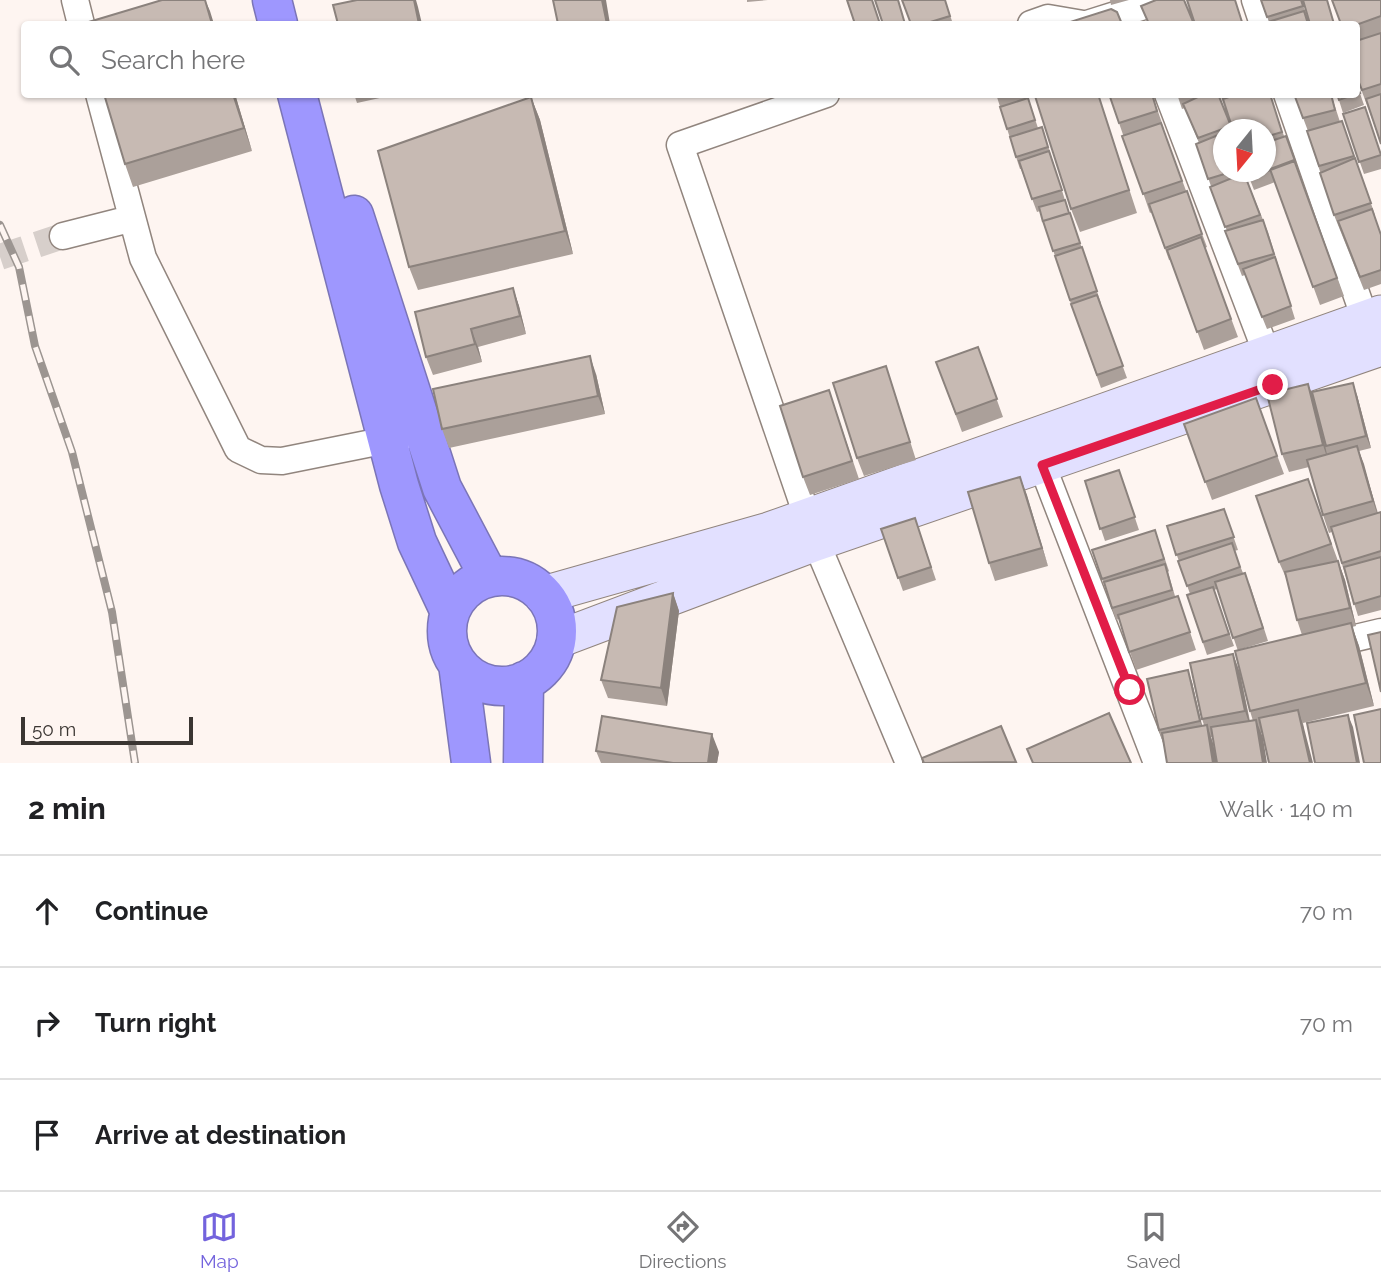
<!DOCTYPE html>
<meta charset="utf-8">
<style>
body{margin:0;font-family:Raleway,sans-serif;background:#f2f2f2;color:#202124}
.compass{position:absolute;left:1213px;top:119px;width:63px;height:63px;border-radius:50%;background:#fff;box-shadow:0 2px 5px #0004;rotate:198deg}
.scale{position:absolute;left:21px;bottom:18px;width:172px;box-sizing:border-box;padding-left:7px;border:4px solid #3a3532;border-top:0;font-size:19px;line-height:24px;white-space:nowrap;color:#3a3532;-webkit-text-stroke:5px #fef5f1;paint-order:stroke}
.stop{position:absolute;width:21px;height:21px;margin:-16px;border:5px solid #e11d48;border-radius:50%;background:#fff}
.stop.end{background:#e11d48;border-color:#fff;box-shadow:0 2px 7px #0008}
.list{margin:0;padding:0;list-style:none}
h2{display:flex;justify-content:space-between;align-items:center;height:91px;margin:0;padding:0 28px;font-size:30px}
h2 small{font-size:23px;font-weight:400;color:#757577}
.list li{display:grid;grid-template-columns:46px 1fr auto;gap:21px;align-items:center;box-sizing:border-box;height:112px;padding:0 28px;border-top:2px solid #e0e0e0}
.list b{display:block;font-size:26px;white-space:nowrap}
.list em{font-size:23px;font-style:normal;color:#757577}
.icon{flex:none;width:38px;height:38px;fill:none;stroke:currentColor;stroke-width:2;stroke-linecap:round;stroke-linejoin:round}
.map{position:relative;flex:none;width:1381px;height:763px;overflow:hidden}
.search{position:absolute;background:#fff;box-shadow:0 2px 5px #0004;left:21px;right:21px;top:21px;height:77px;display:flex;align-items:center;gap:18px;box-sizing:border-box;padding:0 24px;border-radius:7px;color:#757577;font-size:26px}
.sheet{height:427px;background:#fff}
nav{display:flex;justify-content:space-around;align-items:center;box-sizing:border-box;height:98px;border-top:2px solid #e0e0e0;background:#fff;font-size:19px;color:#757577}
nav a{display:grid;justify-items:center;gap:4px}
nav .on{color:#7363dd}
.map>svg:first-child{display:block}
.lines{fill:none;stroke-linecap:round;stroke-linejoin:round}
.street-tunnel{stroke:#d7cfcb;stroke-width:26;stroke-dasharray:26 13;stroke-linecap:butt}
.street-casing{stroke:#91857e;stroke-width:29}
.secondary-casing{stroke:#91857e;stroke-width:39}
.highway-casing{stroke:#7b75b7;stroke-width:41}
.street{stroke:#fff;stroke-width:26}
.secondary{stroke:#e2e0ff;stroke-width:37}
.highway{stroke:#9e97fe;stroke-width:38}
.rail-casing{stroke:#9c9591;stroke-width:8}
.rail{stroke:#fef5f1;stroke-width:5;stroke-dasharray:16;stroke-linecap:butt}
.wall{fill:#aba09a}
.shaded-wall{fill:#8b827d}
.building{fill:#c7bab3;stroke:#8b827d;stroke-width:2}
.route{stroke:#e11d48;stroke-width:9}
</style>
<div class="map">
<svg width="1381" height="763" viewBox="0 0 1381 763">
<rect width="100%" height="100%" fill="#fef5f1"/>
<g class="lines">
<!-- street-tunnel -->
<path class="street-tunnel" d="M 0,257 L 63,236"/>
<defs>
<path id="street" d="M 75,0 L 81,24
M 1255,0 L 1263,24
M 1031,24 L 1048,18 L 1083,24
M 1087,24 L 1163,0
M 99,94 L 143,258 L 238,449 L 261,460 L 282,461 L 402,437
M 826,94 L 680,145 L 816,542 L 909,763
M 1168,94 L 1267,354
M 1287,94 L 1365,319
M 63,236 L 130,219
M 1042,465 L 1157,763
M 1322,646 L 1381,632"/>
<path id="secondary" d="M 543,595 L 769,531 L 1381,314
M 556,640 L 816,542 L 1381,347"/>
<path id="highway" d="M 272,0 L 278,24
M 297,94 L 399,485 L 417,542 L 450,612
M 354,215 L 442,488 L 489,577
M447 631a55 55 0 1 1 110 0a55 55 0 1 1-110 0Z
M 458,664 L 471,763
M 523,763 L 524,681"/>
</defs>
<!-- street casing -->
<use href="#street" class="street-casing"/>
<!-- secondary casing -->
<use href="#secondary" class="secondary-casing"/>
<!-- highway casing -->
<use href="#highway" class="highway-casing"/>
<!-- street -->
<use href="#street" class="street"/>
<!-- secondary -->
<use href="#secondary" class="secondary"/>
<!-- highway -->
<use href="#highway" class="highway"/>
<defs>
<path id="rail" d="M 0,225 L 19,267 L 35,346 L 72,452 L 112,612 L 135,763"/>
</defs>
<!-- rail casing -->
<use href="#rail" class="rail-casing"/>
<!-- rail -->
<use href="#rail" class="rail"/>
</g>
<!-- wall -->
<path class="wall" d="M 747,0 L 768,0 L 747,2 Z
M 945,0 L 953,24 L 911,24 Z
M 1110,0 L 1129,0 L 1111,5 Z
M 1261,0 L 1301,0 L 1308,18 L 1269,22 Z
M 1381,0 L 1381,144 L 1356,75 L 1356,24 Z
M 1356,82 L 1364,105 L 1343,113 L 1337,94 L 1356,94 Z
M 104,94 L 235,94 L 252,151 L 133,187 L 125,164 Z
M 354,94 L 398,94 L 357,103 Z
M 996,94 L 1038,94 L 1028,98 L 1038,128 L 1042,127 L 1046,139 L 1069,213 L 1074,225 L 1101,303 L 1100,304 L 1127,378 L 1101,388 L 1071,304 L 1040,211 L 1037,212 L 1021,169 L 1020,169 L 1016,157 Z
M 1098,94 L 1137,213 L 1080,232 L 1071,209 Z
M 1109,94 L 1152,94 L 1164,129 L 1163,129 L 1207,247 L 1205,248 L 1238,337 L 1204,350 L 1171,260 L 1169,260 L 1152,212 L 1150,213 Z
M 1177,94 L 1218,94 L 1232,130 L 1223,130 L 1223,172 L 1243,172 L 1244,173 L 1268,232 L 1295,319 L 1267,329 L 1245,275 L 1242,276 L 1230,244 L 1227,231 L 1196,144 L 1199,143 L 1185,108 L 1182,109 Z
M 1220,94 L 1270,94 L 1284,136 L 1286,136 L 1344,296 L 1320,305 L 1275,182 L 1254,190 L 1247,172 L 1265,172 L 1265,130 L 1226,108 L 1225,108 Z
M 1294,94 L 1331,94 L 1340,122 L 1355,158 L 1375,215 L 1374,216 L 1381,235 L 1381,284 L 1364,290 L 1334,215 L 1307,131 L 1308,131 Z
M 531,97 L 540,120 L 573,254 L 418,290 L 409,267 Z
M 1343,114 L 1381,154 L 1381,169 L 1364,174 Z
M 513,288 L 519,306 L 526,334 L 478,347 L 482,362 L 433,375 L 426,357 Z
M 978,347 L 1003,417 L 962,432 L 936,362 Z
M 596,374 L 605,414 L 449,448 L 442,429 Z
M 892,384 L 916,460 L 864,476 L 857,458 Z
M 1308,384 L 1314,400 L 1357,395 L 1371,448 L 1359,451 L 1378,513 L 1381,512 L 1381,610 L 1358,616 L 1332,532 L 1329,533 L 1323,515 L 1309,467 L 1289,472 L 1282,454 Z
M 829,390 L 859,479 L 810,495 L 803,477 Z
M 1256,398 L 1284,474 L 1212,500 L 1184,424 Z
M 1119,470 L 1139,530 L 1105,541 L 1085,481 Z
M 1020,477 L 1048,566 L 995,581 L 989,563 Z
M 1308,479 L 1345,580 L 1356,626 L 1352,627 L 1359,646 L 1374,706 L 1303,723 L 1304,728 L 1261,733 L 1263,738 L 1211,737 L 1217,763 L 1163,743 L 1159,730 L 1192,682 L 1202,726 L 1204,725 L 1202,719 L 1233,654 L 1240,673 L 1250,721 L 1253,721 L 1250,711 L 1238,651 L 1217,589 L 1214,590 L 1234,646 L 1207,655 L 1187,595 L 1190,594 L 1167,526 L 1224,509 L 1238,550 L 1234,551 L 1243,573 L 1250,585 L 1268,641 L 1238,650 L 1302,635 L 1297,620 L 1287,580 L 1279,562 Z
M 915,518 L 936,580 L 903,591 L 881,529 Z
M 1155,530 L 1169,571 L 1168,572 L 1175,596 L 1178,596 L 1196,650 L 1136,670 L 1119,619 L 1116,620 L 1102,579 Z
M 673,593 L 679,611 L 667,706 L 608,698 L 601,680 Z
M 596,751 L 719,752 L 717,763 L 601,763 Z"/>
<!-- shaded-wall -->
<path class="shaded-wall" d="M 205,0 L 210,11 L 214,24 L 212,24 Z
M 414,0 L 416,0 L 418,7 L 422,24 L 419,24 Z
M 602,0 L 606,0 L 610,24 L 607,24 Z
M 233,94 L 235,94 L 252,151 L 244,128 Z
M 531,97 L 540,120 L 573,254 L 565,231 Z
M 513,288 L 519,306 L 526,334 L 520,316 Z
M 471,329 L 478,347 L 482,362 L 475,344 Z
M 590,356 L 596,374 L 605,414 L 598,396 Z
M 1353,383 L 1357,395 L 1371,448 L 1366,436 Z
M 1308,384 L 1315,402 L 1329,463 L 1323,445 Z
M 1357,446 L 1364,464 L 1379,519 L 1373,501 Z
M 1020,477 L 1027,495 L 1048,566 L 1042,548 Z
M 1338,561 L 1345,580 L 1356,626 L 1350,608 Z
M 673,593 L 679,611 L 667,706 L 661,688 Z
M 1351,623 L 1359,646 L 1374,706 L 1366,683 Z
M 1233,654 L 1240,673 L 1251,729 L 1245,711 Z
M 1188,670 L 1192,682 L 1204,734 L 1200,721 Z
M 1298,710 L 1304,728 L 1313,763 L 1310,763 Z
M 1348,715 L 1353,727 L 1360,763 L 1357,763 Z
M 1256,720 L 1263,738 L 1267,763 L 1263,763 Z
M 1207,725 L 1213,743 L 1217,763 L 1213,763 Z
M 712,734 L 719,752 L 717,763 L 708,763 Z"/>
<!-- building -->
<path class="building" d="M 162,0 L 205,0 L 212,24 L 82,24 Z
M 357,0 L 414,0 L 419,24 L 338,24 L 333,5 Z
M 553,0 L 602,0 L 607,24 L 558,24 Z
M 847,0 L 872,0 L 880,24 L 855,24 Z
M 875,0 L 898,0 L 905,24 L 883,24 Z
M 902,0 L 945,0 L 950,16 L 924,24 L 911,24 Z
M 1156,0 L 1184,0 L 1194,24 L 1149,24 L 1141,6 Z
M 1187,0 L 1235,0 L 1242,22 L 1235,24 L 1195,24 Z
M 1261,0 L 1301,0 L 1303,6 L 1267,17 Z
M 1303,0 L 1327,0 L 1334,24 L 1310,24 Z
M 1332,0 L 1381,0 L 1381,16 L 1356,25 L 1341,24 Z
M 1111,9 L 1117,12 L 1122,24 L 1071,24 L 1070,22 Z
M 1304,11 L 1308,24 L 1269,24 L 1268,22 Z
M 1381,33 L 1381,84 L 1362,90 L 1356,75 L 1356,41 Z
M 1356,83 L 1360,93 L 1356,94 Z
M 104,94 L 233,94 L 244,128 L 125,164 Z
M 1041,94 L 1098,94 L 1129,190 L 1071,209 L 1035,96 Z
M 1109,94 L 1152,94 L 1157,111 L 1119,123 Z
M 1204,94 L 1218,94 L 1231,126 L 1198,138 L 1183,104 Z
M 1238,94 L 1270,94 L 1282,132 L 1265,137 L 1265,130 L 1233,130 L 1223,99 Z
M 1294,94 L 1331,94 L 1335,110 L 1303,118 Z
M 1337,94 L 1355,94 L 1339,100 Z
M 1381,94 L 1381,144 L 1366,99 Z
M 531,97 L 565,231 L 409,267 L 378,151 Z
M 1028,98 L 1035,120 L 1007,129 L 1000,107 Z
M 1365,107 L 1381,155 L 1359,162 L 1343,114 Z
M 1342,121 L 1354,156 L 1319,166 L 1307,131 Z
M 1161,123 L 1182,181 L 1143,194 L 1122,136 Z
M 1042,127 L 1048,147 L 1016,157 L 1010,137 Z
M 1223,133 L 1223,172 L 1231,172 L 1208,179 L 1196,144 Z
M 1286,136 L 1295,161 L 1265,172 L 1265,143 Z
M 1049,151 L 1062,190 L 1032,199 L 1019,161 Z
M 1355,158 L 1371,203 L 1334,215 L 1320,173 Z
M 1294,160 L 1337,278 L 1313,287 L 1270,169 Z
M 1247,172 L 1265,172 L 1249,177 Z
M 1244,173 L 1260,215 L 1225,227 L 1210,187 Z
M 1187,191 L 1202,234 L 1165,248 L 1149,204 Z
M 1065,200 L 1069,213 L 1043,221 L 1043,222 L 1039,207 Z
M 1372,209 L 1381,235 L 1381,270 L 1360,277 L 1338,221 Z
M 1070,213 L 1080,243 L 1053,251 L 1043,221 Z
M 1263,220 L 1274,254 L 1238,264 L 1225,231 Z
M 1201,237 L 1231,319 L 1197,332 L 1167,250 Z
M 1082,247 L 1097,291 L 1070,300 L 1055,256 Z
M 1275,257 L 1291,306 L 1262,317 L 1243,269 Z
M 513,288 L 520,316 L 471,329 L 475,344 L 426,357 L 415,312 Z
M 1097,295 L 1123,366 L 1097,375 L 1071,304 Z
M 978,347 L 997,399 L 956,414 L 936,362 Z
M 590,356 L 598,396 L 442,429 L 433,389 Z
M 886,366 L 910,442 L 857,458 L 833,383 Z
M 1353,383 L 1366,436 L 1326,446 L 1312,392 Z
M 1308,384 L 1323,445 L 1282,454 L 1267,394 Z
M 829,390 L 852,461 L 803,477 L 780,406 Z
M 1256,398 L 1277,456 L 1205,482 L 1184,424 Z
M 1357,446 L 1373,501 L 1323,515 L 1307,460 Z
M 1119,470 L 1135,517 L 1100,529 L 1085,481 Z
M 1020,477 L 1042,548 L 989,563 L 968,492 Z
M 1308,479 L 1331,544 L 1279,562 L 1256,496 Z
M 1224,509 L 1234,537 L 1176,555 L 1167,526 Z
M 1381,512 L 1381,551 L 1342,563 L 1331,527 Z
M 915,518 L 931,567 L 898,578 L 881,529 Z
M 1155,530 L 1164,559 L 1102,579 L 1092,550 Z
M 1232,543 L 1240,567 L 1187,586 L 1178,561 Z
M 1381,557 L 1381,596 L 1354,604 L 1344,567 Z
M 1338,561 L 1350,608 L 1297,620 L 1285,572 Z
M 1165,564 L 1172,590 L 1112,608 L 1104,582 Z
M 1245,573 L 1263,628 L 1233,638 L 1215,582 Z
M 1213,587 L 1229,634 L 1203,642 L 1187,595 Z
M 673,593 L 661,688 L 601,680 L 617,607 Z
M 1178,596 L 1190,632 L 1129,652 L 1118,615 Z
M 1351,623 L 1366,683 L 1250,711 L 1235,651 Z
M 1381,632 L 1381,692 L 1368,635 Z
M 1233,654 L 1245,711 L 1202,719 L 1190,663 Z
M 1188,670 L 1200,721 L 1159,730 L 1147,679 Z
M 1381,709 L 1381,763 L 1364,763 L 1354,715 Z
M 1298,710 L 1310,763 L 1269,763 L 1259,718 Z
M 1109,713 L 1131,763 L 1033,763 L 1027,749 Z
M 1348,715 L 1357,763 L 1315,763 L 1307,723 Z
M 602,716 L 712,734 L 708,763 L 673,763 L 596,751 Z
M 1256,720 L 1263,763 L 1217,763 L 1211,727 Z
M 1207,725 L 1213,763 L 1167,763 L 1162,733 Z
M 1001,726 L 1016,762 L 924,763 L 922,758 Z"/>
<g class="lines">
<!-- route -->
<path class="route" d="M 1130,690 L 1042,465 L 1273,385"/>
</g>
</svg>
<svg class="compass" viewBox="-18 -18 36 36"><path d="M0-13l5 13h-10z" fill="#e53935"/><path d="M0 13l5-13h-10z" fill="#757577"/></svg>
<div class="scale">50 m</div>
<div class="stop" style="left:1130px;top:690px"></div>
<div class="stop end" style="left:1273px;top:385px"></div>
<div class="search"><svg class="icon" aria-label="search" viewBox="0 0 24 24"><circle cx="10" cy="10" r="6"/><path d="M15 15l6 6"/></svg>Search here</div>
</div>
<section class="sheet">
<h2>2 min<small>Walk · 140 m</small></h2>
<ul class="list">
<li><svg class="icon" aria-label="ahead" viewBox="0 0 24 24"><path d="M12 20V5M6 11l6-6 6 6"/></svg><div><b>Continue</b></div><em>70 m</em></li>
<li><svg class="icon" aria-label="right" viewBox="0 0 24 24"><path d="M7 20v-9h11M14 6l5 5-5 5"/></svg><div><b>Turn right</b></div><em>70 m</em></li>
<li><svg class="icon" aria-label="arrive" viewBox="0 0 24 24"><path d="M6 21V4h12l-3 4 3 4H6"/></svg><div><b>Arrive at destination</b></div></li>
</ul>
</section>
<nav>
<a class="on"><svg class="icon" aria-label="map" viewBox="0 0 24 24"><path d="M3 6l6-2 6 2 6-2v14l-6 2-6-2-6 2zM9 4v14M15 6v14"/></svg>Map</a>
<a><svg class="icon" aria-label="directions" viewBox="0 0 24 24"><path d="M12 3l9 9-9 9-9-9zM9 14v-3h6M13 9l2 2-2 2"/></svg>Directions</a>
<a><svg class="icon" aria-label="saved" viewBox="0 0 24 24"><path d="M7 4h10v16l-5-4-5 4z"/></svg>Saved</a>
</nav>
